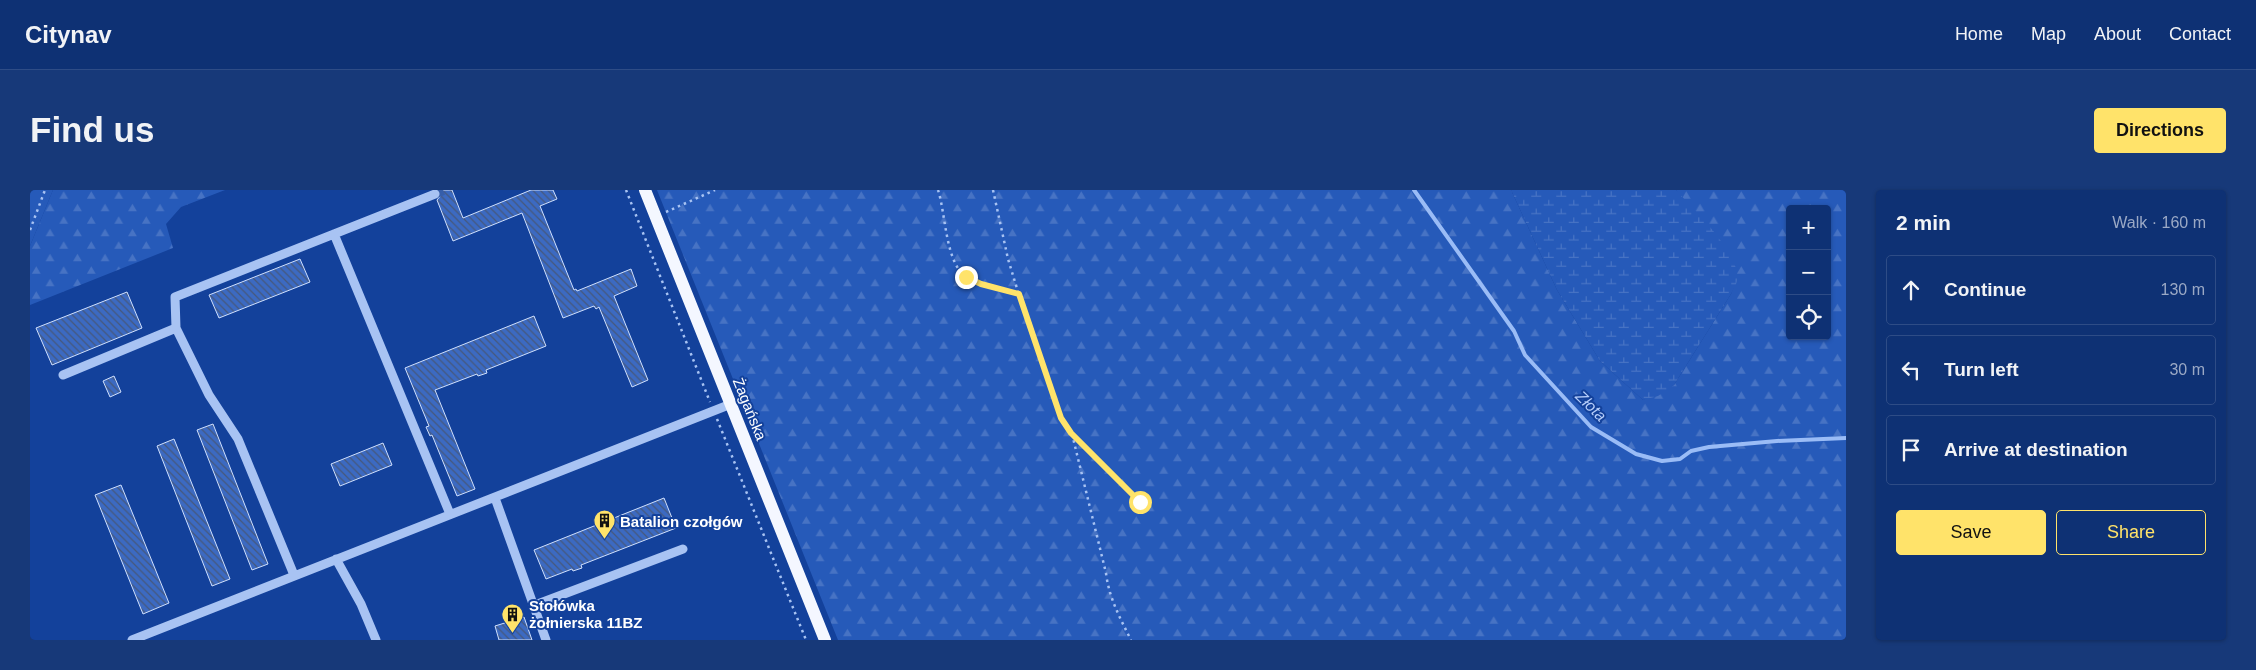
<!DOCTYPE html>
<meta charset="utf-8">
<style>
body{margin:0;font-family:Arial,sans-serif;background:#173979;color:#f1f3f6}
.controls{position:absolute;right:15px;top:15px;display:grid;overflow:hidden;border-radius:5px;box-shadow:0 1px 4px #0004}
.controls button{width:45px;height:45px;display:grid;place-items:center;padding:0;border:0;border-bottom:1px solid #2e4c86;background:#0e3174;color:#f1f3f6;font:25px sans-serif}
.stop{position:absolute;width:15px;height:15px;margin:-11px;border:4px solid #ffe36a;border-radius:50%;background:#fff}
.stop.end{background:#ffe36a;border-color:#fff;box-shadow:0 1px 5px #0008}
.list{margin:0;padding:0;list-style:none}
h2{display:flex;justify-content:space-between;align-items:center;height:65px;margin:0;padding:0 20px;font-size:21px}
h2 small{font-size:16px;font-weight:400;color:#9ba9c5}
.list li{display:grid;grid-template-columns:32px 1fr auto;gap:15px;align-items:center;box-sizing:border-box;height:70px;margin:0 10px 10px;padding:0 10px;border:1px solid #2e4c86;border-radius:5px}
.list b{display:block;font-size:19px;white-space:nowrap}
.list em{font-size:16px;font-style:normal;color:#9ba9c5}
.actions{display:flex;gap:10px;padding:15px 20px}
.actions a{flex:1;padding:11px 0;border:1px solid #ffe36a;border-radius:5px;text-align:center;font-size:18px;color:#ffe36a}
.actions .main{background:#ffe36a;color:#111}
.icon{flex:none;width:28px;height:28px;fill:none;stroke:currentColor;stroke-width:2;stroke-linecap:round;stroke-linejoin:round}
.map{position:relative;flex:none;width:1816px;height:450px;overflow:hidden;border-radius:5px}
header{display:flex;align-items:center;gap:30px;box-sizing:border-box;height:70px;padding:0 25px;background:#0e3174;border-bottom:1px solid #2e4c86}
header strong{font-size:24px}
nav{display:flex;gap:28px;margin-inline-start:auto;font-size:18px}
.intro{display:flex;align-items:center;justify-content:space-between;box-sizing:border-box;height:120px;padding:0 30px}
h1{margin:0;font-size:35px}
.button{padding:12px 22px;border-radius:5px;background:#ffe36a;color:#111;font-size:18px;font-weight:700}
main{display:flex;gap:30px;padding:0 30px}
aside{flex:1;background:#0e3174;border-radius:5px;box-shadow:0 1px 4px #0004}
.map>svg:first-child{display:block}
.green{fill:#265ab9}
.forest{fill:url(#forest-firs);fill-rule:evenodd}
.wetland{fill:url(#wetland-marsh)}
.lines{fill:none;stroke-linecap:round;stroke-linejoin:round}
.stream{stroke:#9abcf6;stroke-width:4}
.building{fill:url(#building-back-hatch);stroke:#d0e0fd}
.minor-tunnel{stroke:#365eaa;stroke-width:9;stroke-dasharray:9 4.5;stroke-linecap:butt}
.path{stroke:#a8c3f3;stroke-width:2.5;stroke-dasharray:2.5 4;stroke-linecap:butt}
.minor{stroke:#a8c3f3;stroke-width:9}
.major{stroke:#f4f7ff;stroke-width:12}
.route{stroke:#ffe36a;stroke-width:6}
.labels{text-anchor:middle;dominant-baseline:central;stroke-width:4;stroke-linejoin:round;paint-order:stroke}
.street-label{font-size:15px;fill:#fff;stroke:#13419b}
.poi-label{font-size:15px;font-weight:bold;fill:#fff;stroke:#13419b;text-anchor:start}
.water-label{font-size:16px;font-style:italic;fill:#b5cdfa;stroke:#13419b}
</style>
<header>
<strong>Citynav</strong>
<nav><a>Home</a><a>Map</a><a>About</a><a>Contact</a></nav>
</header>
<div class="intro"><h1>Find us</h1><a class="button">Directions</a></div>
<main>
<div class="map">
<svg width="1816" height="450" viewBox="0 0 1816 450">
<defs>
<pattern id="forest-firs" width="22" height="20" patternUnits="userSpaceOnUse" patternTransform="scale(1.25)"><rect width="22" height="20" fill="#265ab9"/><path d="M5 1l3.5 6h-7zM16 11l3.5 6h-7z" fill="#4773c4"/></pattern>
<pattern id="wetland-marsh" width="20" height="14" patternUnits="userSpaceOnUse" patternTransform="scale(1.25)"><rect width="20" height="14" fill="#265ab9"/><path d="M1 5h8M5 5V1M11 12h8M15 12V8" fill="none" stroke="#4773c4"/></pattern>
<pattern id="building-back-hatch" width="6" height="6" patternUnits="userSpaceOnUse" patternTransform="scale(1.25)"><rect width="6" height="6" fill="#3c6ac2"/><path d="M-1 5l2 2M0 0l6 6M5-1l2 2" fill="none" stroke="#46587b"/></pattern>
</defs>
<rect width="100%" height="100%" fill="#13419b"/>
<!-- green -->
<path class="green" d="M 0,0 L 23,0 L 0,56 Z"/>
<!-- forest -->
<path class="forest" d="M 23,0 L 195,0 L 151,17 L 136,34 L 143,58 L 0,115 L 0,56 Z
M 627,0 L 1382,0 L 1482,141 L 1494,165 L 1561,239 L 1604,265 L 1631,272 L 1650,270 L 1662,262 L 1679,258 L 1748,252 L 1816,249 L 1816,450 L 808,450 Z
M 1385,0 L 1481,0 L 1527,100 L 1570,171 L 1613,210 L 1644,195 L 1701,104 L 1707,89 L 1646,0 L 1816,0 L 1816,247 L 1746,250 L 1680,256 L 1661,260 L 1650,268 L 1632,270 L 1606,263 L 1562,236 L 1496,164 L 1485,140 ZM 1760,19 L 1797,19 L 1797,146 L 1760,146 Z"/>
<!-- wetland -->
<path class="wetland" d="M 1481,0 L 1646,0 C 1663,19 1710,63 1707,89 C 1707,94 1703,100 1701,104 L 1644,195 L 1628,206 L 1613,210 L 1570,171 L 1527,100 Z"/>
<g class="lines">
<!-- stream -->
<path class="stream" d="M 1384,0 L 1484,141 L 1495,165 L 1561,237 L 1606,264 L 1632,271 L 1650,269 L 1661,261 L 1679,257 L 1747,251 L 1816,248"/>
</g>
<!-- building -->
<path class="building" d="M 410,0 L 422,0 L 433,28 L 501,0 L 523,0 L 527,9 L 510,16 L 544,100 L 546,99 L 547,101 L 601,79 L 607,96 L 584,106 L 618,190 L 602,197 L 569,117 L 566,119 L 564,116 L 533,128 L 492,23 L 423,51 L 407,10 L 411,5 Z
M 270,69 L 280,92 L 189,128 L 179,105 Z
M 97,102 L 112,138 L 22,175 L 6,138 Z
M 504,126 L 516,156 L 456,180 L 457,183 L 448,186 L 447,184 L 405,200 L 445,299 L 427,306 L 402,245 L 400,246 L 396,237 L 399,236 L 375,178 Z
M 84,186 L 91,202 L 80,207 L 73,191 Z
M 183,234 L 238,374 L 222,380 L 167,240 Z
M 144,249 L 200,389 L 182,396 L 127,256 Z
M 353,253 L 362,275 L 310,296 L 301,274 Z
M 91,295 L 139,413 L 113,424 L 65,305 Z
M 634,308 L 646,338 L 551,375 L 552,378 L 543,381 L 542,379 L 516,389 L 504,360 Z
M 494,427 L 502,450 L 469,450 L 465,436 Z"/>
<g class="lines">
<!-- minor-tunnel -->
<path class="minor-tunnel" d="M 405,4 L 415,0"/>
<!-- path -->
<path class="path" d="M 596,0 L 680,212
M 908,0 C 916,24 915,73 937,88 C 950,96 974,101 989,105 L 1031,228 L 1041,243 L 1111,312
M 963,0 L 978,69 L 989,105
M 636,22 L 685,0
M 0,40 L 15,0
M 687,229 L 776,450
M 1042,244 L 1076,383 C 1079,408 1090,428 1101,450"/>
<!-- minor -->
<path class="minor" d="M 304,44 L 420,324
M 33,185 L 146,138
M 465,308 L 516,450
M 306,369 L 331,414 L 346,450
M 264,385 L 208,249 L 179,205 L 146,138 L 145,107 L 405,4
M 505,415 L 653,359
M 102,450 L 701,214"/>
<!-- major -->
<path class="major" d="M 615,0 L 795,450"/>
</g>
<g class="lines">
<!-- route -->
<path class="route" d="M 936,87 L 951,94 L 989,104 L 1031,228 L 1041,243 L 1110,312"/>
</g>
<!-- icons -->
<defs>
<symbol id="building-pin" viewBox="-11 -11 22 30"><path d="M0 17L-7.5 6A9.5 9.5 0 1 1 7.5 6Z" fill="#ffe36a" stroke="#13419b"/><path d="M-4-6H4V6H1V3H-1V6H-4ZM-2.5-4.3h1.7v1.8h-1.7ZM.8-4.3h1.7v1.8H.8ZM-2.5-1h1.7V.8h-1.7ZM.8-1h1.7V.8H.8Z" fill="#111"/></symbol>
</defs>
<g fill-rule="evenodd">
<use href="#building-pin" x="562" y="318" width="25" height="34"/>
<use href="#building-pin" x="470" y="412" width="25" height="34"/>
</g>
<g class="labels">
<!-- street labels -->
<g class="street-label">
<text transform="translate(720 219) rotate(68)">Żagańska</text>
</g>
<!-- poi labels -->
<g class="poi-label">
<text x="590" y="331">Batalion czołgów</text>
<text x="499" y="415">Stołówka<tspan x="499" dy="17">żołnierska 11BZ</tspan></text>
</g>
<!-- water labels -->
<g class="water-label">
<text transform="translate(1561 216) rotate(44)">Złota</text>
</g>
</g>
</svg>
<div class="controls">
<button>+</button>
<button>−</button>
<button><svg class="icon" aria-label="locate" viewBox="0 0 24 24"><circle cx="12" cy="12" r="6"/><path d="M12 2v4M12 18v4M2 12h4M18 12h4"/></svg></button>
</div>
<div class="stop" style="left:1110px;top:312px"></div>
<div class="stop end" style="left:936px;top:87px"></div>
</div>
<aside>
<h2>2 min<small>Walk · 160 m</small></h2>
<ul class="list">
<li><svg class="icon" aria-label="ahead" viewBox="0 0 24 24"><path d="M12 20V5M6 11l6-6 6 6"/></svg><div><b>Continue</b></div><em>130 m</em></li>
<li><svg class="icon" aria-label="left" viewBox="0 0 24 24"><path d="M17 20v-9H6M10 6l-5 5 5 5"/></svg><div><b>Turn left</b></div><em>30 m</em></li>
<li><svg class="icon" aria-label="arrive" viewBox="0 0 24 24"><path d="M6 21V4h12l-3 4 3 4H6"/></svg><div><b>Arrive at destination</b></div></li>
</ul>
<div class="actions"><a class="main">Save</a><a>Share</a></div>
</aside>
</main>
